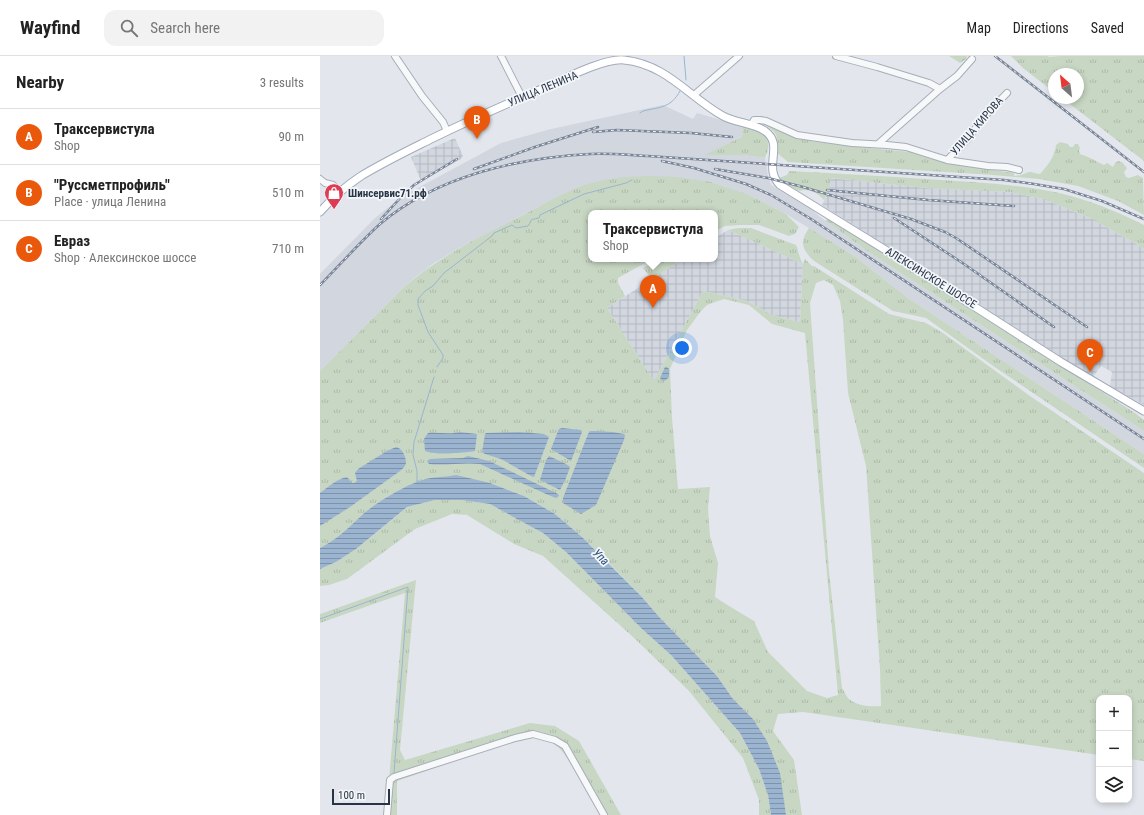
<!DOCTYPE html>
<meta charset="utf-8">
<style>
body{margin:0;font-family:"Roboto Condensed",sans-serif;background:#f2f2f2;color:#222}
.controls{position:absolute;right:12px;bottom:12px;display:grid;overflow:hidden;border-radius:8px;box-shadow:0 2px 6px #0003}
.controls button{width:36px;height:36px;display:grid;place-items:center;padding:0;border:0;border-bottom:1px solid #e0e0e0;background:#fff;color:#222;font:20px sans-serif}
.compass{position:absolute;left:728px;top:12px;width:36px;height:36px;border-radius:50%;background:#fff;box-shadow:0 2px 6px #0003;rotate:332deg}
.scale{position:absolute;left:12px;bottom:10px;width:58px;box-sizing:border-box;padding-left:4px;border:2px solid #283447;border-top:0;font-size:11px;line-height:14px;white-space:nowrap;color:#283447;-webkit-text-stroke:3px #f3f6f9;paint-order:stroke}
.you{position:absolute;left:362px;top:292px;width:14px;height:14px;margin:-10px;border:3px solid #fff;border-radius:50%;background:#1a73e8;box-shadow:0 0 0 6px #1a73e833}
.badge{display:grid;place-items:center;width:26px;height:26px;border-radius:50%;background:#ea580c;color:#fff;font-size:13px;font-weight:700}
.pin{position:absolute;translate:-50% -33px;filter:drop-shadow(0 1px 2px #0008)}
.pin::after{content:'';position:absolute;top:21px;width:14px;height:12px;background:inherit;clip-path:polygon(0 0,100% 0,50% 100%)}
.popup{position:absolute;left:268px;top:154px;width:130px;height:52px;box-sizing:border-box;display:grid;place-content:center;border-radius:8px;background:#fff;filter:drop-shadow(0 1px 3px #0005);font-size:13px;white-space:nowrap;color:#767676}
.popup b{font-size:15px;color:#222}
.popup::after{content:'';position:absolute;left:50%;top:100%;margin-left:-8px;border:8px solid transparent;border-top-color:#fff}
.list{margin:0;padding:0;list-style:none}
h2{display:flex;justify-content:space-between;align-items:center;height:52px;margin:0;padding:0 16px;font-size:17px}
h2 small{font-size:13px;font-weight:400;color:#767676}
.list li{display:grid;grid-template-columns:26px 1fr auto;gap:12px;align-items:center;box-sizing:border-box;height:56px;padding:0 16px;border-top:1px solid #e0e0e0}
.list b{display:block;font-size:15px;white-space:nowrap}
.list p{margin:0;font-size:13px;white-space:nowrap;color:#767676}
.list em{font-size:13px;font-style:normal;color:#767676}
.icon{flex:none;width:22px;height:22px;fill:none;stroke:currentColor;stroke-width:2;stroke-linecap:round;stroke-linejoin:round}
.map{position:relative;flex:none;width:824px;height:759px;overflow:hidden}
header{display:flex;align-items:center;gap:24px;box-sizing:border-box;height:56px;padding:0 20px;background:#fff;border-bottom:1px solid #e0e0e0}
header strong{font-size:19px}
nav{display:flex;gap:22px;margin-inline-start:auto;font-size:14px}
.search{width:280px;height:36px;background:#f2f2f2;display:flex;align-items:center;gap:10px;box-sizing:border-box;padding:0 14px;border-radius:12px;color:#767676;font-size:15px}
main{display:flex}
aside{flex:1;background:#fff}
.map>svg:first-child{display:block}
.built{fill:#d1d6df}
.industrial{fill:url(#industrial-grid)}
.grass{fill:url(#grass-tufts);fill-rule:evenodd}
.forest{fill:url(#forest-crowns)}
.water{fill:url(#water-rules)}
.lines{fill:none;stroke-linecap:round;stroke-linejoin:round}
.stream{stroke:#9bb4d0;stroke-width:1}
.minor-casing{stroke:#a7aeb8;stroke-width:8}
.major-casing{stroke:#a1abba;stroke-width:9}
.minor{stroke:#f7f8fa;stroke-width:6}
.major{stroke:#fff;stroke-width:7}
.rail-casing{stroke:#7a8698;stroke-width:2.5}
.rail{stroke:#f3f6f9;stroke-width:1;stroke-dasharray:3;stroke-linecap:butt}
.labels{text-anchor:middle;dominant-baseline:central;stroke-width:3.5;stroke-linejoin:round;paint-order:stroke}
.street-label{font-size:11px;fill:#283447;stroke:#f3f6f9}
.poi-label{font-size:11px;font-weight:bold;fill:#283447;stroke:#f3f6f9;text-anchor:start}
.water-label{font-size:12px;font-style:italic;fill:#2d5280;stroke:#f3f6f9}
</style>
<header>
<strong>Wayfind</strong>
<div class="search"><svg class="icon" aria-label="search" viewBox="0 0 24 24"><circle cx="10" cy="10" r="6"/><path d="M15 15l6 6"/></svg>Search here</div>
<nav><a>Map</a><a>Directions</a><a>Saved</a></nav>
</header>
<main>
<aside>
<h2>Nearby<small>3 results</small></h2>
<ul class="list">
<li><span class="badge">A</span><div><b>Траксервистула</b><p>Shop</p></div><em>90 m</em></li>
<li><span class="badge">B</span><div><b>&quot;Руссметпрофиль&quot;</b><p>Place · улица Ленина</p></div><em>510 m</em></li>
<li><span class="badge">C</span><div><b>Евраз</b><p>Shop · Алексинское шоссе</p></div><em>710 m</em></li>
</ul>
</aside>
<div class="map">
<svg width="824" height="759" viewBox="0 0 824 759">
<defs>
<pattern id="industrial-grid" width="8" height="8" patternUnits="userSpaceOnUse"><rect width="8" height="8" fill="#d1d6df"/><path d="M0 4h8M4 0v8" fill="none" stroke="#b3b8c1"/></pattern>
<pattern id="grass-tufts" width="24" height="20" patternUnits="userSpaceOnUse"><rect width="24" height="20" fill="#c8d7c3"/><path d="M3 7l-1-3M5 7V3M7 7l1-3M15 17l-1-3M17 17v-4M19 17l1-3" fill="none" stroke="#acb9a9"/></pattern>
<pattern id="forest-crowns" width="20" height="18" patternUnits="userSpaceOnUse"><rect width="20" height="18" fill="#c8d7c3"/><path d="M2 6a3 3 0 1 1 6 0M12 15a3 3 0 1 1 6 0" fill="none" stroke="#acb9a9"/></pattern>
<pattern id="water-rules" width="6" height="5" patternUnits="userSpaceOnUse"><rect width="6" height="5" fill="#9bb4d0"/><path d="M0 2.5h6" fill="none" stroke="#7e93ab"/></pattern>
</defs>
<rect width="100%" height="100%" fill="#e3e7ed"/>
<!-- built -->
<path class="built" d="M 343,49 L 373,63 L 377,57 L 421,70 L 423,75 L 422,81 L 385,99 L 423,99 L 445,102 L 448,120 L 451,129 L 491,153 L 499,160 L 547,195 L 824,375 L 824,398 L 588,242 L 533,199 L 466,158 L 427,138 L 391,126 L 260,131 L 243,138 L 141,191 L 114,207 L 94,222 L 82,233 L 0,315 L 0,218 L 55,162 L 81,141 L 181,87 L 231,73 Z"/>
<!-- industrial -->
<path class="industrial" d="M 135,82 L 143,100 L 141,103 L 101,125 L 91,101 Z
M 510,122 L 606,132 L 690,136 L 724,143 L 770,162 L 815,187 L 824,193 L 824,349 L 790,330 L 792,316 L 781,310 L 773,321 L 740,303 L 660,249 L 502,149 L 508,136 Z
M 408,174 L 483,208 L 480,266 L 452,259 L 427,245 L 383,235 L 334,325 L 287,252 L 363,203 L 395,203 L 395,182 Z"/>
<!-- grass -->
<path class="grass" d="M 691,0 L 728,0 L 729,1 L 740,0 L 824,0 L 824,105 L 742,42 L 758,42 L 758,18 L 734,18 L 734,36 L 704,13 Z
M 442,67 L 444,67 L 458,73 L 490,85 L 529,90 L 590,96 L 625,107 L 694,117 L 694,120 L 701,119 L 709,116 L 720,118 C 727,110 735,101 736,89 L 740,86 L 748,88 L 750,91 L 753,91 L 755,88 L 758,88 L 760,92 L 759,95 L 760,98 L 768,101 L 784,109 L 787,107 L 793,111 L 795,107 L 798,105 L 802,106 L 807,112 L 804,116 L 806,121 L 809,122 L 818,119 L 823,122 L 824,159 L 798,145 L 758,130 L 719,123 L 673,119 L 468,106 L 457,97 C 458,78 458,77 442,67 Z
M 421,70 C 434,73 451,76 448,93 C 448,96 446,98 445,102 L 423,99 L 384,99 L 422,81 L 423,75 Z
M 469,115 C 515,117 560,120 606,123 C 645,126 685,127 724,134 C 759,140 793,153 824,169 L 824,193 L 815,187 L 770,162 L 724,143 L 690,136 L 606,132 L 511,122 L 508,136 L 504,144 C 497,137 490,132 479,135 L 463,126 L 459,122 L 467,119 Z
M 335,120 L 357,121 L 391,126 L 427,138 L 466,158 L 479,171 L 475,178 L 469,180 L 439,169 L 421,169 L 405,170 L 395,175 L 395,157 L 271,157 L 271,203 L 333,203 L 323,208 L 298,222 L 298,227 L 305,240 L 287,252 L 334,325 L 383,235 L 427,245 L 452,259 L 480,266 L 483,208 L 408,174 L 418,172 L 431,172 L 476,189 C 479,195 479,202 483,208 L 485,203 L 492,210 L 494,210 L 569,258 L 606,267 L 623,277 L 710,340 L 824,417 L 824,705 L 809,703 L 809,642 L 779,642 L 779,699 L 483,656 L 458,658 L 453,675 L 474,704 L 482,759 L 466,759 L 463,743 L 433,663 L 413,643 L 397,620 L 341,563 L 321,540 L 286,504 L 262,481 L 235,458 L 204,440 L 170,427 L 104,423 L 82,433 L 64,443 L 42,459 L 28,473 L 13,486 L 0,492 L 0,315 L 82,233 C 116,202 158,182 199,161 C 219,151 238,139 259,131 C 283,122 309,120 335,120 ZM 504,224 L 513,229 L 520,245 L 523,264 L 528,337 L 546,410 L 560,613 L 561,650 C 551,651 537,650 529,643 C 526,640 524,635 522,632 L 509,515 L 490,247 L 496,227 ZM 404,243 L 429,249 L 452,268 L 485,277 L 518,639 L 507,642 L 487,635 L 448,596 L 434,565 L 409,550 L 395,541 L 398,507 L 390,480 L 388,452 L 390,431 L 358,433 L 352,362 L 350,313 L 367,274 L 381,255 L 387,249 Z
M 507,163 L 510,163 L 815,357 L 824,364 L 824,375 L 547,195 L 506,165 Z
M 489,172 L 533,199 L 588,242 L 824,398 L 824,412 L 676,312 L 606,262 L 573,255 L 494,205 C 482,194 479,186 489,172 Z
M 342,203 L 363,203 L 332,223 L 323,212 Z
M 115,444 L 141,444 L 170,448 L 223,477 L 246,496 L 322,573 L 351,599 L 420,677 L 439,713 L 448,739 L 451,759 L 439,759 L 439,744 L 423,702 L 369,635 L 313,581 L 223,500 L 194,488 L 147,459 L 132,458 L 95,473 L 27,523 L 9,529 L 0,530 L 0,513 L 16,506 L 36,493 L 87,451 Z
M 96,524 L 80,694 L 85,704 L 210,667 L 235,670 L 259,685 L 301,759 L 280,759 C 270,742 248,695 232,686 C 223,681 212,682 202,682 L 77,725 L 77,759 L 66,759 L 85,537 L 0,567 L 0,558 Z"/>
<!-- forest -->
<path class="forest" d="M 629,0 L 647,0 L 646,3 L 640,7 Z"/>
<!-- water -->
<path class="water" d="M 345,311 L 347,311 L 349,313 L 349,321 L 346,324 L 343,325 L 340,322 Z
M 242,372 L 261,374 L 262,376 L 251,405 L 231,393 L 238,375 L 239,373 Z
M 274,375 L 293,376 L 304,378 L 305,379 L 304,384 L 276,449 L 261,458 L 243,447 L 243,442 L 268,378 L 270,375 Z
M 140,376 L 157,378 L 155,395 C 145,397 113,399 105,395 L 104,383 L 108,377 C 119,376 130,379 140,376 Z
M 199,376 L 224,378 L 229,381 L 214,421 L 211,420 L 181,403 L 165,398 L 162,396 L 165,378 L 166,377 Z
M 76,391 C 82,392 86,400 86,407 C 85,410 83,413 80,415 L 30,451 L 0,470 L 0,437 C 8,431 17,423 27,421 L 32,427 L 34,427 L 37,425 L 35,417 L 38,413 L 67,395 Z
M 148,400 L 169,405 L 238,438 L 239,440 L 236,442 L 226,438 L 160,408 C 143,406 126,410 109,408 L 107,405 L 110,403 L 143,402 Z
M 229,400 L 246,408 L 250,411 L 246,422 L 240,434 L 220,424 L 226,404 Z
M 136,419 L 170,427 L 204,440 L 235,458 L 262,481 L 321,540 L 341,563 L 397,620 L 413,643 L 433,663 L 447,685 L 460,717 L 466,759 L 451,759 L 448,739 L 439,713 L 420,677 L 351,599 L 322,573 L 246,496 L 223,477 L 197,463 L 170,448 L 141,444 L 115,444 L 87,451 L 36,493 L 16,506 L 0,513 L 0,492 C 18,483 27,473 41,460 C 55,447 87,428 105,423 C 115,421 126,421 136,419 Z"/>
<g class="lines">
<!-- stream -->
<path class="stream" d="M 364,0 L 366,24
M 320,57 L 323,55 C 340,51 351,52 360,35
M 117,311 L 123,302 L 123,299 L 108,276 L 98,249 L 98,243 L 105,235 L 113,230 L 124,217 L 172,180 L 174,177 L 192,169 L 196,172 L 208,170 C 213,163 208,164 219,162 L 220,159 L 264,138 L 306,127 L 312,124
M 97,426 L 97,415 L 93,399 L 94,386 L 114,321
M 0,563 L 88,531 L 74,717
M 70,759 L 73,726"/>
<defs>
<path id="minor" d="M 75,0 L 102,40 L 123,66 L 127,75
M 181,0 L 202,41
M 516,0 L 557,11 L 609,27 L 620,33
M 374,39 L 419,0
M 431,69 L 434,64 L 440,64 L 446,65 L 477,79 L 532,87 L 567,89 L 586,91 L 627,104 L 668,110 L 687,111 L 699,114
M 558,88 L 620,33 L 637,20 L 652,3
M 627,104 L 647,84 L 664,61 L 687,37
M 0,123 L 5,127 L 13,129 L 20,136
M 67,759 L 70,724 L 74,721 L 195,682 L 213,678 L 235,684 L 245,690 L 284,759"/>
<path id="major" d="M 0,156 C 12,142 26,130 41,120 C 64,106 87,95 111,83 C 148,65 186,48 224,32 C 244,23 284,2 304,4 C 346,8 369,41 403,60 C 416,67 433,67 445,75 C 465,89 442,111 460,129 L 572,198 L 741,306 L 824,355"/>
</defs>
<!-- minor casing -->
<use href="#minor" class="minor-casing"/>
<!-- major casing -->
<use href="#major" class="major-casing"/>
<!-- minor -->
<use href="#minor" class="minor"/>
<!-- major -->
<use href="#major" class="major"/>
<defs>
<path id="rail" d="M 675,0 L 824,116
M 273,76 L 297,74 L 371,77 L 412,81
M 342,105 L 374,112 L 426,128 L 451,139 L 491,163 L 824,383
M 154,113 L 215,91 L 278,71
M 395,113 L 448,122 L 483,131 L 591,163 L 625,176 L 636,182 L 767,271
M 507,134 L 608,144 L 694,150
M 574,162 L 644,208 L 734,271
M 61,163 L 83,139 L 94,129 L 137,103
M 0,229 C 20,209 39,187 60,168 C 117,120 197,102 270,98 C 289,97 309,99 328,100 L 684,124 L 714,128 L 744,133 L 782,145 L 824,163"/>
</defs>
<!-- rail casing -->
<use href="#rail" class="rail-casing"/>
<!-- rail -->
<use href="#rail" class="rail"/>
</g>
<!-- icons -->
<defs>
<symbol id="shop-pin" viewBox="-11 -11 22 30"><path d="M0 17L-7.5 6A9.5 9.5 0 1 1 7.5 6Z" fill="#de3c54" stroke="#f3f6f9"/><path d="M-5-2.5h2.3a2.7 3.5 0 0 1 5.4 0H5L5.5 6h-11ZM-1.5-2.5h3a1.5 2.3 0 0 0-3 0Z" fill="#fff"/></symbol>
</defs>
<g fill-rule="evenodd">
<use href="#shop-pin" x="3" y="126" width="22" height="30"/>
</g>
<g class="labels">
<!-- street labels -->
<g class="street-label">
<text transform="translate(223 33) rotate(-23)">УЛИЦА ЛЕНИНА</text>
<text transform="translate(657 70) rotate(-49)">УЛИЦА КИРОВА</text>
<text transform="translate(611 222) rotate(32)">АЛЕКСИНСКОЕ ШОССЕ</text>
</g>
<!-- poi labels -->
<g class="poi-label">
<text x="28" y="137">Шинсервис71.рф</text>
</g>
<!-- water labels -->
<g class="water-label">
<text transform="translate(281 501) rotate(45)">Упа</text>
</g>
</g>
</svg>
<div class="controls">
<button>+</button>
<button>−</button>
<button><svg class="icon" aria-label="layers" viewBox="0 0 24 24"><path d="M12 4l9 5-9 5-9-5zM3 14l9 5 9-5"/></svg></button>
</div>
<svg class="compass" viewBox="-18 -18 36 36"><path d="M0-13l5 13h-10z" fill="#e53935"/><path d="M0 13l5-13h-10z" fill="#767676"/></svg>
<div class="scale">100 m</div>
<div class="you"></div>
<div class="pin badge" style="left:333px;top:252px">A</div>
<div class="popup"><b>Траксервистула</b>Shop</div>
<div class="pin badge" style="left:157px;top:83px">B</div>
<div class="pin badge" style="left:770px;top:316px">C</div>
</div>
</main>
